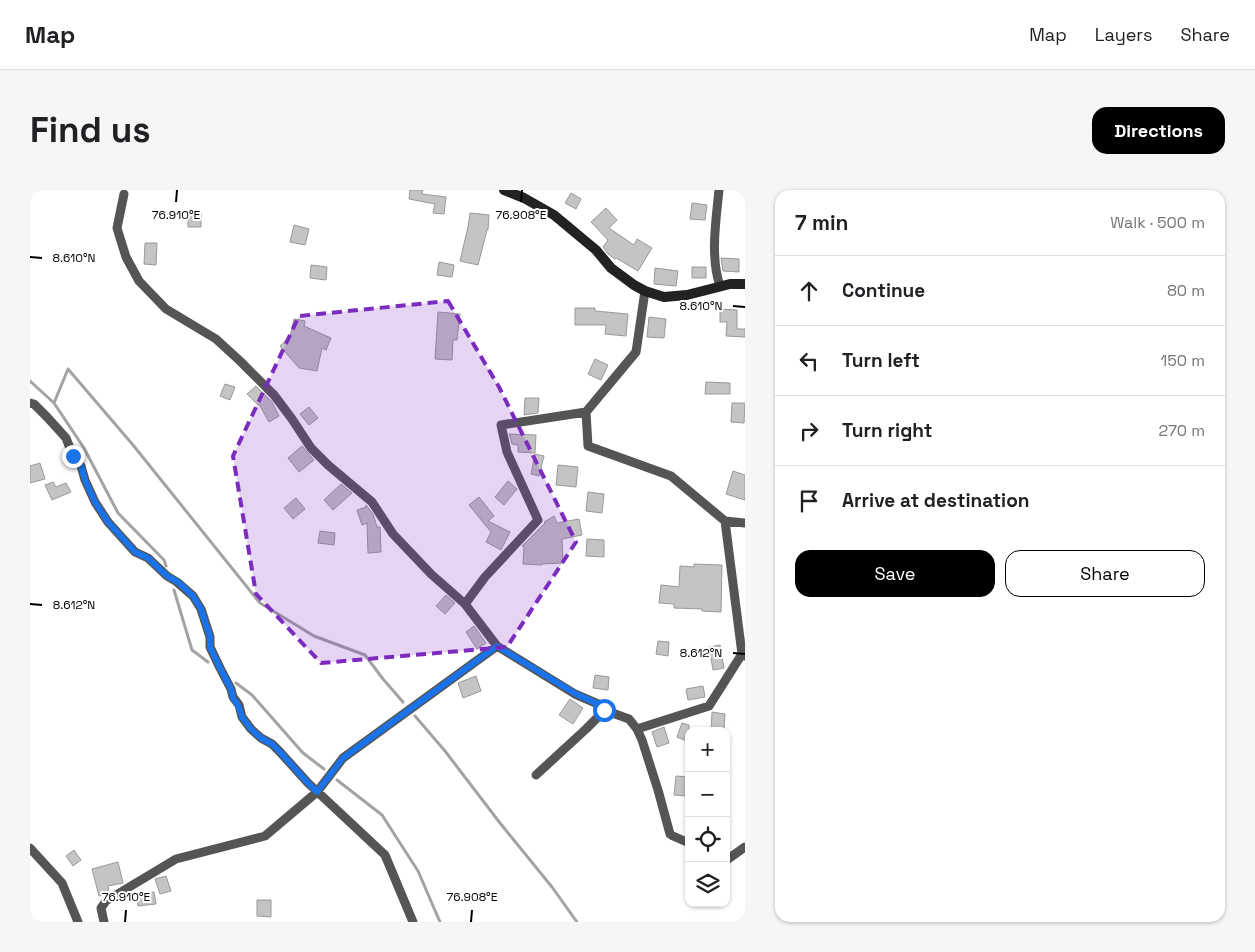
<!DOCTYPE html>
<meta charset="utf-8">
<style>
body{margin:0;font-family:"Space Grotesk",sans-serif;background:#f6f6f6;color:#202124}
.controls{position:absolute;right:15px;bottom:15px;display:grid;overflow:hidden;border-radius:10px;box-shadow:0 1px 4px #0004}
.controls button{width:45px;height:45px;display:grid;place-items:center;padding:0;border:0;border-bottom:1px solid #e0e0e0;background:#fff;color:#202124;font:25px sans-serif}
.stop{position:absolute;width:15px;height:15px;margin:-11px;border:4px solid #1a73e8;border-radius:50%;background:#fff}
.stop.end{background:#1a73e8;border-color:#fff;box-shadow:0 1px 5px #0008}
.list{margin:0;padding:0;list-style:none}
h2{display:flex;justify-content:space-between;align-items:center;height:65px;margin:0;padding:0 20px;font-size:21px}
h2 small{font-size:16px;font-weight:400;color:#757577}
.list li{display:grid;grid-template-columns:32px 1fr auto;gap:15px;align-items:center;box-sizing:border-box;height:70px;padding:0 20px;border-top:1px solid #e0e0e0}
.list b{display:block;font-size:19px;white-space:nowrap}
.list em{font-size:16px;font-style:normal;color:#757577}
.actions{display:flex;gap:10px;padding:15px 20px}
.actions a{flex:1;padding:11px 0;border:1px solid #000;border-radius:15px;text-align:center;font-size:18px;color:#000}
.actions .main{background:#000;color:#fff}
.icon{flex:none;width:28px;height:28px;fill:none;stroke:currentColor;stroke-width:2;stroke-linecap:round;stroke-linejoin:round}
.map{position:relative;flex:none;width:715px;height:732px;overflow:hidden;border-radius:15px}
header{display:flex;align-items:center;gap:30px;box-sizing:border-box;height:70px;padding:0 25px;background:#fff;border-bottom:1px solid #e0e0e0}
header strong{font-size:24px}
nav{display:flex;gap:28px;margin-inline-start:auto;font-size:18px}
.intro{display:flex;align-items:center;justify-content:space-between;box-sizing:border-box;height:120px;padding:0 30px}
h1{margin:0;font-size:35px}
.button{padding:12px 22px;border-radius:15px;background:#000;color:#fff;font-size:18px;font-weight:700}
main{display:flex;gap:30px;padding:0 30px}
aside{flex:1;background:#fff;border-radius:15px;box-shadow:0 1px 4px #0004}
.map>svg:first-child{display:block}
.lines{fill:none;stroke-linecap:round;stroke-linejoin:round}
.stream{stroke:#a3a3a3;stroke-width:3}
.building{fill:#c4c4c4;stroke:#999}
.minor{stroke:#555;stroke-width:9}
.secondary{stroke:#222;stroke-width:10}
.route{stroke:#1a73e8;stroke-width:6}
.marked{fill:#7b2cbf;fill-opacity:0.2;stroke:#7b2cbf;stroke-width:4;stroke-dasharray:10 6;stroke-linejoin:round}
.ticks{fill:none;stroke:#000;stroke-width:2}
.ticks-label{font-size:12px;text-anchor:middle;fill:#000;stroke:#fff;stroke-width:4;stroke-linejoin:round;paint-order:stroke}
</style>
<header>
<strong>Map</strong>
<nav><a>Map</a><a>Layers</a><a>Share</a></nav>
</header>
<div class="intro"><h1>Find us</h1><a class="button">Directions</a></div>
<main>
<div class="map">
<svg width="715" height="732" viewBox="0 0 715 732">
<rect width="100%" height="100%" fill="#fff"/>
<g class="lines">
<!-- stream -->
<path class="stream" d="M 0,191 L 24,213 L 38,179 L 103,255 L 230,413 L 284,446 L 335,465 L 353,489 L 373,512
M 24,213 L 54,258 L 88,323 L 134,370 L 136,376
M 144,400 L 162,460 L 178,472
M 206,493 L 222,505 L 273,563 L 294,579
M 385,526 L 415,561 L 470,633 L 522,697 L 547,732
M 307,590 L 352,625 L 388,681 L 410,732"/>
</g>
<!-- building -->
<path class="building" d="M 380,0 L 393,0 L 392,4 L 416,7 L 414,24 L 403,23 L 405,14 L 379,9 Z
M 541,3 L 551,9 L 546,19 L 535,13 Z
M 662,13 L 677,15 L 675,30 L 660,29 Z
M 576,18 L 587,30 L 579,38 L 604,55 L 607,49 L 622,58 L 608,81 L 586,68 L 585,69 L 578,64 L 573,57 L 578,50 L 561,32 Z
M 158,22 L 171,23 L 171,37 L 158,37 Z
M 440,23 L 459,25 L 458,40 L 457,40 L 448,75 L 430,71 L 438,37 Z
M 264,35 L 279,39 L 275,55 L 260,52 Z
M 115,53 L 127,53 L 126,75 L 114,74 Z
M 691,68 L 709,69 L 709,82 L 693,81 Z
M 409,72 L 424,75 L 422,87 L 407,85 Z
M 281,75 L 297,77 L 296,90 L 280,88 Z
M 662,77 L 676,77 L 676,88 L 662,88 Z
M 625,78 L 648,81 L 646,96 L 624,94 Z
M 545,118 L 565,118 L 565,121 L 598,124 L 596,146 L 575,144 L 576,135 L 545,135 Z
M 690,119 L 707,120 L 707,139 L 715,139 L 715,147 L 696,146 L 697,132 L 690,132 Z
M 408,122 L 430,124 L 427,150 L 423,150 L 422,170 L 405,169 Z
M 619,127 L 636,129 L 634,148 L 617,147 Z
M 264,129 L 275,131 L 274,136 L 301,148 L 296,160 L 292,158 L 287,181 L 269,178 L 250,156 L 260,147 Z
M 565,169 L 578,175 L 571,190 L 558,184 Z
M 676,192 L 700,193 L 700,204 L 675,204 Z
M 195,194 L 205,197 L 200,210 L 190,206 Z
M 226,196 L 242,212 L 249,226 L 239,232 L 229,214 L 228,215 L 217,204 Z
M 495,208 L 509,208 L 508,223 L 494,225 Z
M 702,213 L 715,213 L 714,233 L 701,232 Z
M 279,217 L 288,228 L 279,235 L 270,224 Z
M 479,244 L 506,245 L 505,263 L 488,262 L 488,255 L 482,254 Z
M 272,256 L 284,270 L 269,282 L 258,268 Z
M 505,264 L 514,266 L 509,286 L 501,284 Z
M 10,273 L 15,289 L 0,293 L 0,276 Z
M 528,275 L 548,277 L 546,297 L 526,295 Z
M 703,281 L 715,285 L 715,310 L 696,304 Z
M 478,291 L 487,299 L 474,315 L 465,307 Z
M 23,292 L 26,297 L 36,293 L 41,302 L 22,310 L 15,295 Z
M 311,294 L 322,303 L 303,320 L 294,310 Z
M 558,302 L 574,304 L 572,323 L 556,321 Z
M 449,307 L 464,326 L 458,331 L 480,342 L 471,360 L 456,352 L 461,342 L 439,315 Z
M 266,308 L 275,319 L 263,329 L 254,318 Z
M 336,315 L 343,324 L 347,337 L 350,337 L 351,362 L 338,363 L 337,333 L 332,335 L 327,320 L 336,317 Z
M 524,326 L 527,333 L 549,329 L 552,345 L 532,349 L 533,373 L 512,374 L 512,375 L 493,374 L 494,356 L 492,356 L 515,333 L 514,332 Z
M 290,341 L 305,343 L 304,355 L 288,353 Z
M 557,349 L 574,350 L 574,367 L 556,366 Z
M 664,374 L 692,375 L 691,422 L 672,421 L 672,419 L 644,418 L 644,414 L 629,413 L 631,395 L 649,397 L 650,376 L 664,377 Z
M 416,405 L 425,413 L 415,424 L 406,416 Z
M 444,436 L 456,453 L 447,459 L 436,442 Z
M 628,451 L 639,452 L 638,466 L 626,464 Z
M 690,455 L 694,478 L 683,480 L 679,457 Z
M 565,485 L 579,487 L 578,500 L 563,498 Z
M 446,486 L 451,501 L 433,508 L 428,493 Z
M 673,496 L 675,507 L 658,510 L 656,499 Z
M 540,509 L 553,518 L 543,534 L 529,525 Z
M 682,522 L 695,524 L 694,541 L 681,541 Z
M 652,533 L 659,535 L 659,552 L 647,547 Z
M 634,537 L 639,553 L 627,557 L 622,542 Z
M 646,586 L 658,587 L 656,606 L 644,605 Z
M 44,660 L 51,670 L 43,676 L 36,666 Z
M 88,672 L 93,693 L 78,696 L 79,702 L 73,705 L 69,706 L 62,679 Z
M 136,686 L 141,701 L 130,704 L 125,689 Z
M 124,702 L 126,714 L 108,716 L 106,704 Z
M 227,710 L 241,710 L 241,727 L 227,726 Z"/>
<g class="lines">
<!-- minor -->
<path class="minor" d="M 689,0 C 686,30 680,67 690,96
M 94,4 L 87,38 L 96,67 L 109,91 L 136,119 L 186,149 L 210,171 L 244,205 L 262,229 L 281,258 L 298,275 L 342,312 L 363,344 L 401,384 L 435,414 L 467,456 L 545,504 L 568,514 L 574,520 L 569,526 L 556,539 L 506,585
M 0,213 L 4,214 L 17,227 L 36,248 L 43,266 L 51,276 L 55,290 L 65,312 L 78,332 L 105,362 L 118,368 L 137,386 L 147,392 L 163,406 L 171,419 L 180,447 L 180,457 L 190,478 L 201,499 L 203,507 L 209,515 L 212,527 L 221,539 L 231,548 L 242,554 L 250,562 L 278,593 L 355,665 L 383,732
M 556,222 L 558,256 L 641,286 L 695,331 L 715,333
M 695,331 L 712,464 L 715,466
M 435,414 L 455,387 L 508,330 L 477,262 L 471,235 L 556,222 L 606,162 L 615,101
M 574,520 L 599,529 L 607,539 L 612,550 L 628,600 L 640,644 L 643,646 L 659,653
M 607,539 L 679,516 L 712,464
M 0,658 L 32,693 L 48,732
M 696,668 L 698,669 L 715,657
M 74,732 L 71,718 L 76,711 L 146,669 L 235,646 L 287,602 L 313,568 L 467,456"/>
<!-- secondary -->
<path class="secondary" d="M 474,0 L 494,8 L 524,25 L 566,60 L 581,78 L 604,95 L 615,101 L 634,107 L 657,105 L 700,94 L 715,94"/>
</g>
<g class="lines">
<!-- route -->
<path class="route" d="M 43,266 L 51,276 L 55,290 L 65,312 L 78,332 L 105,362 L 118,368 L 137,386 L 148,392 L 163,406 L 171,419 L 180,447 L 180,457 L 190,478 L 201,499 L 203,508 L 208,515 L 212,527 L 221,539 L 231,548 L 242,554 L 250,562 L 278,593 L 287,602 L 313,568 L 467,456 L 546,504 L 568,514 L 574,520"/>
</g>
<!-- marked area -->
<path class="marked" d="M 418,111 L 469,197 L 546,352 L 477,457 L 291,473 L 226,404 L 203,266 L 269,126 Z"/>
<!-- ticks -->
<path class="ticks" d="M 146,12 L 147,0M 491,12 L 492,0M 0,67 L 12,68M 703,116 L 715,117M 0,414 L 12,415M 703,463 L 715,464M 95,732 L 96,720M 441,732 L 442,720"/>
<g class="ticks-label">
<text x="146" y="29">76.910°E</text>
<text x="491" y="29">76.908°E</text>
<text x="44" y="72">8.610°N</text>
<text x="671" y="120">8.610°N</text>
<text x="44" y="419">8.612°N</text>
<text x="671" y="467">8.612°N</text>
<text x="96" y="711">76.910°E</text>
<text x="442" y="711">76.908°E</text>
</g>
</svg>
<div class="controls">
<button>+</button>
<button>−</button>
<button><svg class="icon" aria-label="locate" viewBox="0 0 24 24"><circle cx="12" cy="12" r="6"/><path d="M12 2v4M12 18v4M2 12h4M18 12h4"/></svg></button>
<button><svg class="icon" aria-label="layers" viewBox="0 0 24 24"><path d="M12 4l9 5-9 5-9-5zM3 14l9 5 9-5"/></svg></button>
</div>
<div class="stop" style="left:574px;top:520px"></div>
<div class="stop end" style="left:43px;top:266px"></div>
</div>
<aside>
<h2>7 min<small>Walk · 500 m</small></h2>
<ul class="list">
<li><svg class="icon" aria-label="ahead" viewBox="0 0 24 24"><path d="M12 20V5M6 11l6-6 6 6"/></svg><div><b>Continue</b></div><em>80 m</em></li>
<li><svg class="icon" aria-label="left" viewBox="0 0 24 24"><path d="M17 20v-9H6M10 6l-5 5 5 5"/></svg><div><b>Turn left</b></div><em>150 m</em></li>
<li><svg class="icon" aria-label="right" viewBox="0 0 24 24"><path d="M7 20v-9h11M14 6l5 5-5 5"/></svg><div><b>Turn right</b></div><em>270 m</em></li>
<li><svg class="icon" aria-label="arrive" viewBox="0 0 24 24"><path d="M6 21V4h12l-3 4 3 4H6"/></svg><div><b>Arrive at destination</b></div></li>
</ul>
<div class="actions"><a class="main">Save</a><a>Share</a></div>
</aside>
</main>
